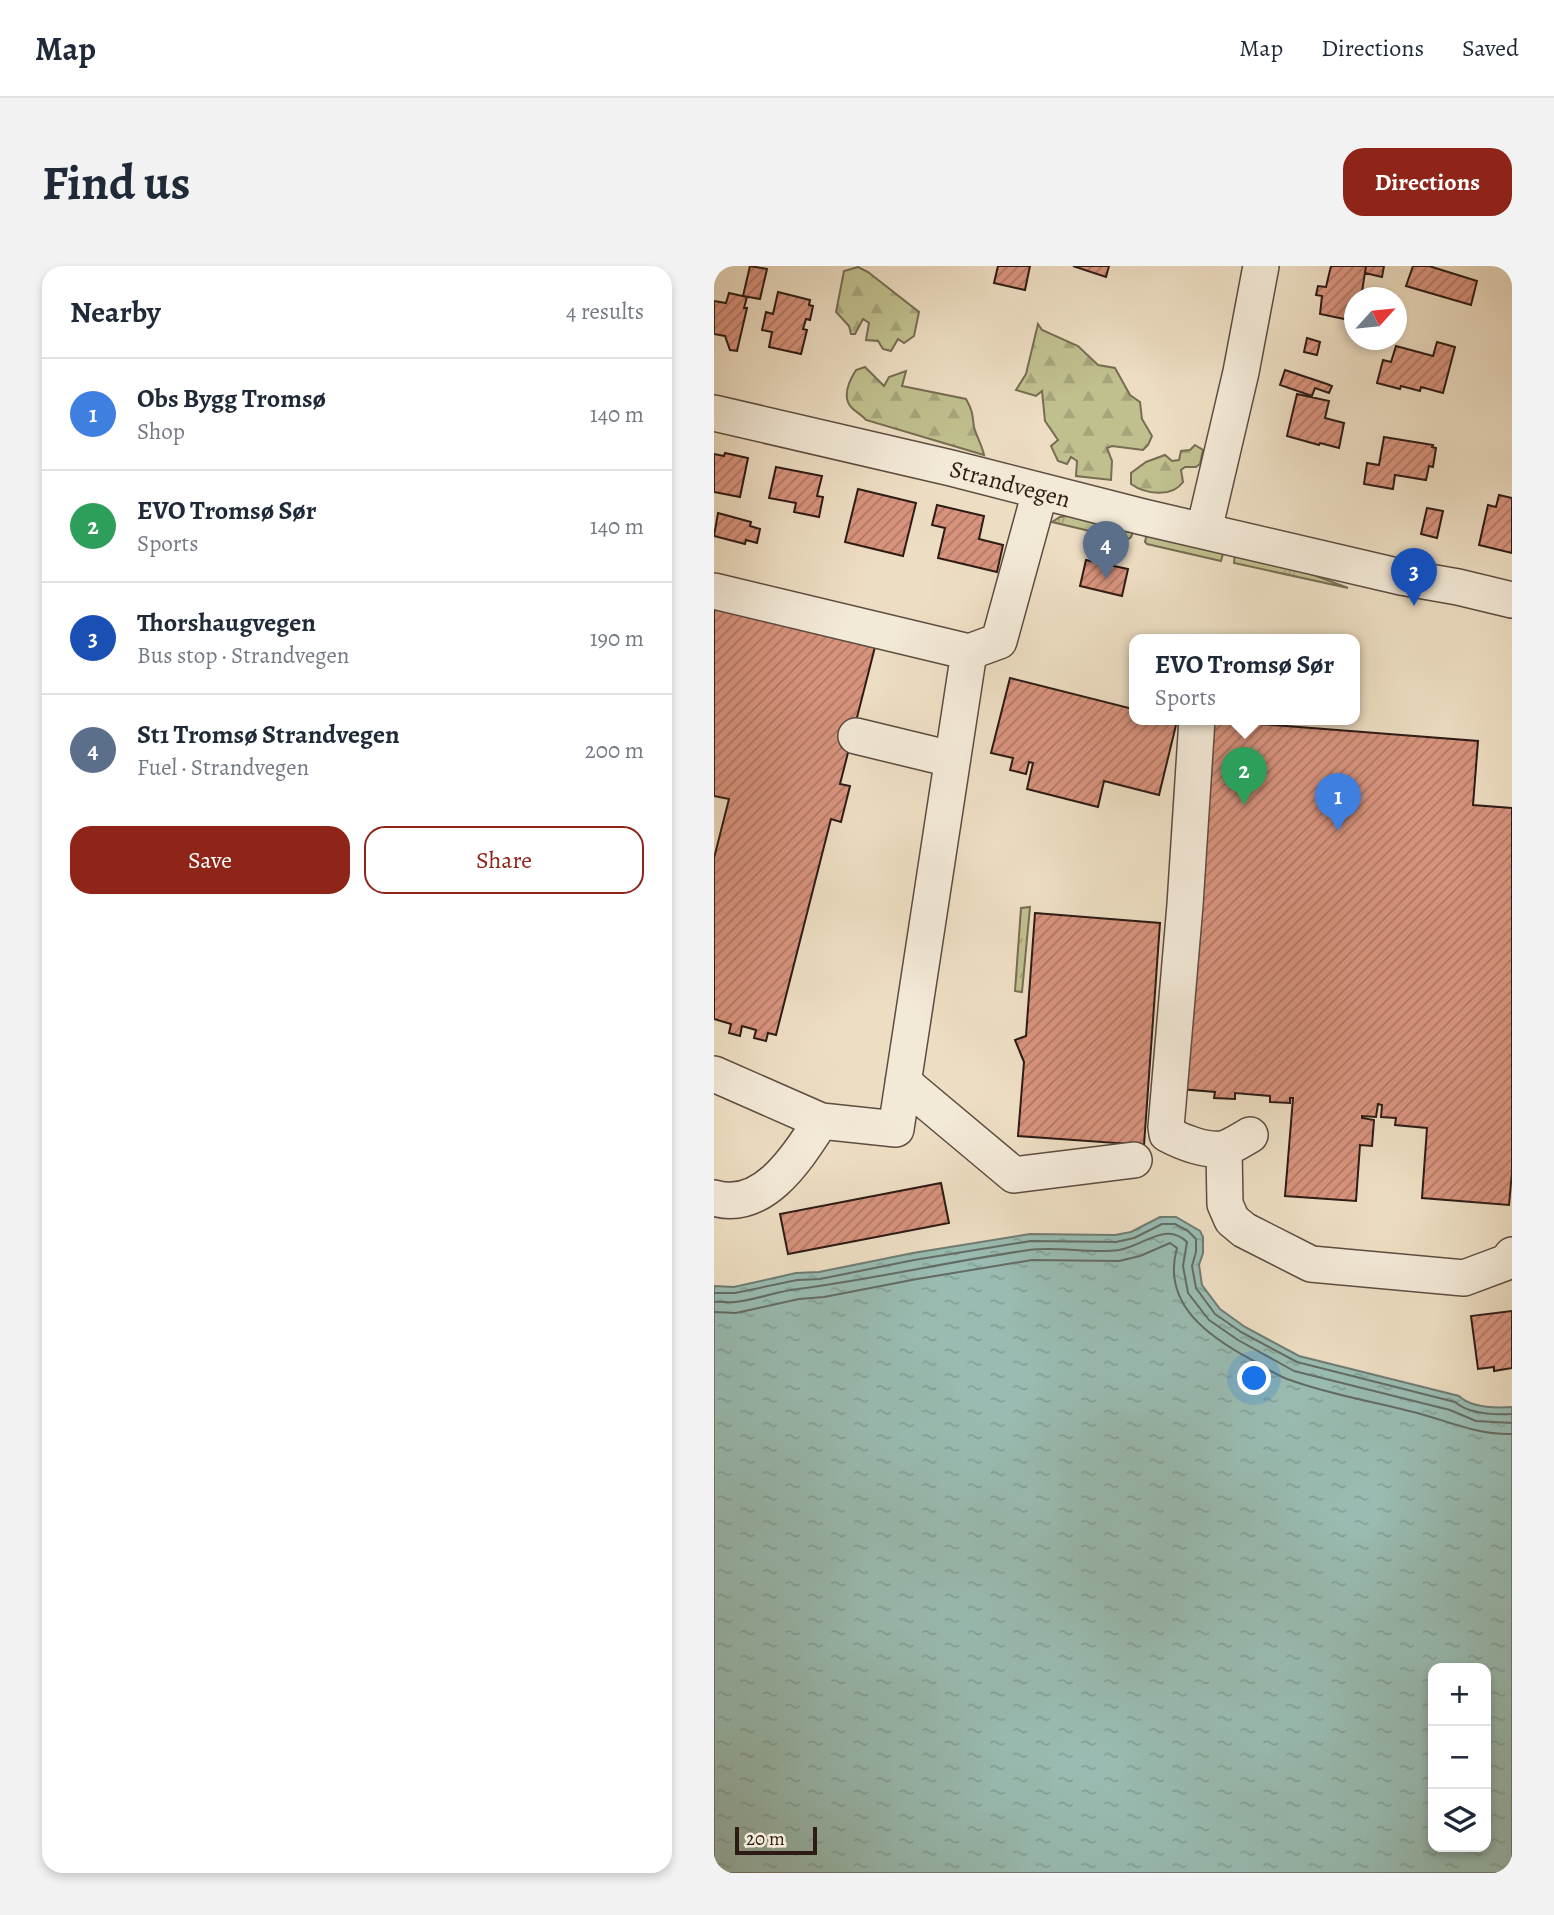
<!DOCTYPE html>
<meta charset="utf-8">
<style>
body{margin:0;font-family:Alegreya,serif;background:#f2f2f3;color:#1f2937}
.controls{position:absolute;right:21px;bottom:21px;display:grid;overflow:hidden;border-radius:14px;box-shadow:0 4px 10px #0003}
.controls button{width:63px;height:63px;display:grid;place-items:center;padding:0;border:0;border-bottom:2px solid #e0e1e3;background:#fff;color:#1f2937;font:35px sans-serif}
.compass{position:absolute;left:630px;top:21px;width:63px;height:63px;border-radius:50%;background:#fff;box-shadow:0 4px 10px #0003;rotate:63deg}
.scale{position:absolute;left:21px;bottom:18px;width:82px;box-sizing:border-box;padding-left:7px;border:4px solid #2d1b15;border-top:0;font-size:19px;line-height:24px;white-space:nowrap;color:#2d1b15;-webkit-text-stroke:5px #f3e9d7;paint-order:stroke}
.you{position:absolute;left:541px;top:1113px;width:24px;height:24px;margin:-18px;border:5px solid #fff;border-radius:50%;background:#1a73e8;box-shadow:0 0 0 10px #1a73e833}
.badge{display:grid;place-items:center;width:46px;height:46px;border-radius:50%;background:#8f2418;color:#fff;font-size:23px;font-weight:700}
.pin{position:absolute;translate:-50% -58px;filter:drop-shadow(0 2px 4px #0008)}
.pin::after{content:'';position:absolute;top:37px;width:24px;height:21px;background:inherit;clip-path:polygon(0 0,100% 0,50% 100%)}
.popup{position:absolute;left:415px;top:368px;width:231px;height:91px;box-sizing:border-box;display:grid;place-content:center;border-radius:14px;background:#fff;filter:drop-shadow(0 2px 5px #0005);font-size:23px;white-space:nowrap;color:#747a83}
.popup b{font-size:26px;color:#1f2937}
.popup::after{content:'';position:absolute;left:50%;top:100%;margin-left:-14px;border:14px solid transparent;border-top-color:#fff}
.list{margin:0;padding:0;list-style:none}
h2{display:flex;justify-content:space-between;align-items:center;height:91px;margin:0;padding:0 28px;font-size:30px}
h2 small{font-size:23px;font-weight:400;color:#747a83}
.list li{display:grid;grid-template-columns:46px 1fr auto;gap:21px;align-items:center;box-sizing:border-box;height:112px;padding:0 28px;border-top:2px solid #e0e1e3}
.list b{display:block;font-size:26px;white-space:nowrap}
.list p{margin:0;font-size:23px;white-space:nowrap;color:#747a83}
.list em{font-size:23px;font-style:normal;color:#747a83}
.actions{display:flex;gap:14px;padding:21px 28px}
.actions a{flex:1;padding:16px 0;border:2px solid #8f2418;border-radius:21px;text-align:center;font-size:24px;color:#8f2418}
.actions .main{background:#8f2418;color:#fff}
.icon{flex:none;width:38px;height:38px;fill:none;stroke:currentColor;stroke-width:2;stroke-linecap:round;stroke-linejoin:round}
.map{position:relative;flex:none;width:798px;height:1607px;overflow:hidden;border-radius:21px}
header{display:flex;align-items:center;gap:42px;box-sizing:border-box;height:98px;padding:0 35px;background:#fff;border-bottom:2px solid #e0e1e3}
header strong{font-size:33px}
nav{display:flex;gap:38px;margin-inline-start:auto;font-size:24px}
.intro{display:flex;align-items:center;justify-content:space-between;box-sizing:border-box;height:168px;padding:0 42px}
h1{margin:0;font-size:49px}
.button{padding:18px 32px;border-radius:21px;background:#8f2418;color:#fff;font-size:24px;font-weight:700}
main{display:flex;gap:42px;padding:0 42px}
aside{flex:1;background:#fff;border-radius:21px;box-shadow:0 4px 10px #0003}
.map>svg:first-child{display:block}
.grass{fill:url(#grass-tufts);stroke:#766d52;stroke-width:2}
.forest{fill:url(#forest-firs);stroke:#766d52;stroke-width:2}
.water{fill:url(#water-ripples);stroke:#6e7c73;stroke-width:2;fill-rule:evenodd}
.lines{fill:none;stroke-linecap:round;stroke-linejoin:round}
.shore{stroke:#636c64;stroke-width:2}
.building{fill:url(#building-hatch);stroke:#2d1b15;stroke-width:2}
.minor-casing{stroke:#5d4c40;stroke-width:38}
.minor{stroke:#f3e9d7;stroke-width:35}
.labels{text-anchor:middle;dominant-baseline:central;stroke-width:7;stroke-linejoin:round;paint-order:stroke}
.street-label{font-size:24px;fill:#2d1b15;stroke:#f3e9d7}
</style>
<header>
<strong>Map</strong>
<nav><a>Map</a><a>Directions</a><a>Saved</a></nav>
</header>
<div class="intro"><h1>Find us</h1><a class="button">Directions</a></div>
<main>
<aside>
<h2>Nearby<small>4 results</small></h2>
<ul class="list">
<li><span class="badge" style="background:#3f7fe0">1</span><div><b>Obs Bygg Tromsø</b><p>Shop</p></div><em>140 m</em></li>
<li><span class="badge" style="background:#2e9e5b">2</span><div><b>EVO Tromsø Sør</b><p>Sports</p></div><em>140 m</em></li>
<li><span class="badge" style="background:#1a4fb4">3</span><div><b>Thorshaugvegen</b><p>Bus stop · Strandvegen</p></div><em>190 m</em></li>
<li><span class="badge" style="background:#5c6f8a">4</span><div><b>St1 Tromsø Strandvegen</b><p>Fuel · Strandvegen</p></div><em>200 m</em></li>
</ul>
<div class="actions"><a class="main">Save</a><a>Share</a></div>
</aside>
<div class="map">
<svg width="798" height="1607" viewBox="0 0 798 1607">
<defs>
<pattern id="grass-tufts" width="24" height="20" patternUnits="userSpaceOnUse" patternTransform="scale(1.75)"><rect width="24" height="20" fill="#c0bf8e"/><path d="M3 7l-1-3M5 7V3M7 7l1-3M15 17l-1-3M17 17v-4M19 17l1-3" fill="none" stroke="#a5a47a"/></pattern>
<pattern id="forest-firs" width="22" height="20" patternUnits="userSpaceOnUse" patternTransform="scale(1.75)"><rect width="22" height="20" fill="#c0bf8e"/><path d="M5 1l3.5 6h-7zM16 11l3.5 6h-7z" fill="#a5a47a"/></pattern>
<pattern id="water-ripples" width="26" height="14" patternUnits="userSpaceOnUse" patternTransform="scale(1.75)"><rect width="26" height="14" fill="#99bcb2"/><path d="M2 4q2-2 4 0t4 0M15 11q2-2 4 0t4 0" fill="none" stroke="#84a198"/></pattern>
<pattern id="building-hatch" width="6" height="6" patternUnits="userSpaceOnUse" patternTransform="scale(1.75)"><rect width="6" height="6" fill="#d8937d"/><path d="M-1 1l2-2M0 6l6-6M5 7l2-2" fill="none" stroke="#b07765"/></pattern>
</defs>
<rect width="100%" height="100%" fill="#edddc2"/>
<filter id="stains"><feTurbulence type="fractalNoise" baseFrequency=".00286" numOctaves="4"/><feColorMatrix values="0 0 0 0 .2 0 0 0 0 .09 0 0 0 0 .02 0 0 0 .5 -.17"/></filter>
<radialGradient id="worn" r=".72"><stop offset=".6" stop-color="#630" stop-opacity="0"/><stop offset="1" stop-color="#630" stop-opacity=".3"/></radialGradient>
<!-- grass -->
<path class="grass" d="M 360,249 L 420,264 L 417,271 L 413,274 L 338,256 L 346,251 Z
M 433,267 L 510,284 L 507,295 L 433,278 L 431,276 Z
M 521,287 L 571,298 L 634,322 L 520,297 Z
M 316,641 L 308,726 L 301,725 L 307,642 Z"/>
<!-- forest -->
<path class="forest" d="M 144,1 L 154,6 L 205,46 L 200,70 L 190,77 L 184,73 L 177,85 L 169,83 L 164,75 L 152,74 L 155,57 L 149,53 L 141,68 L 137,68 L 135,60 L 122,46 L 130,5 Z
M 324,58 L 328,64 L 364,80 L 384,99 L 401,102 L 416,129 L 426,136 L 428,153 L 438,170 L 434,179 L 429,184 L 398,180 L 393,182 L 398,195 L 397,214 L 362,210 L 363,195 L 357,191 L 353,198 L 344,195 L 337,180 L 344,174 L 331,155 L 328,125 L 322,130 L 302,124 L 312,108 Z
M 151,101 L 170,120 L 175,111 L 192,105 L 188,120 L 252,133 C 259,146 258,147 260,161 C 262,169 268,179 270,189 L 152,154 C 148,149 143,147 138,142 C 127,131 135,115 142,104 Z
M 481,179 L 489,184 L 486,198 L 482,201 L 471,201 L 467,204 L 469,216 C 458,232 431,228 417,218 L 417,207 L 432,196 L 451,189 L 458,195 L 465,194 L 467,185 L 476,184 Z"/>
<!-- water -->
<path class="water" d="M 446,951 L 462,951 L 486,965 L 489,971 L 489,987 L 485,999 L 488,1019 L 506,1043 L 531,1061 L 585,1090 L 745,1130 C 757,1142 782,1142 798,1141 L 798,1607 L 0,1607 L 0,1020 L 20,1021 L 82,1007 L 105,1006 L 199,987 L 316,968 L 401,969 L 417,966 ZM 719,1402 L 772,1402 L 772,1581 L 719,1581 Z"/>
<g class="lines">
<!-- shore -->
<path class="shore" d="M 0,1027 L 21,1027 L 83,1014 L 106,1013 L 200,994 L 317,975 L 402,976 L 420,972 L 448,958 L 461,958 L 474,965 L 482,973 L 482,986 L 478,1000 L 482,1022 L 501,1048 L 527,1066 L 583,1096 L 741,1136 C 755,1148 780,1149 798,1148
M 0,1036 C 7,1035 14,1037 21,1036 C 42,1034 63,1025 84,1023 C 161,1013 237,995 315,984 C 345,980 376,988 405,984 C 429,980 452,955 473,976 L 469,1000 L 474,1027 L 495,1054 L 524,1074 L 580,1105 L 736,1144 L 762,1155 L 798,1157
M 0,1046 L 22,1047 L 85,1033 L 110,1031 L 203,1013 L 318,994 L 405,995 L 426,990 L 456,977 L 463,982 C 447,1038 495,1071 538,1094 C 551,1101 563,1110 576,1114 C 614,1128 656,1135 695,1145 C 730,1153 761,1169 798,1168"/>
</g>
<!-- building -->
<path class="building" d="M 36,0 L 53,3 L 46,33 L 29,30 Z
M 284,0 L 316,0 L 311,24 L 280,17 Z
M 359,0 L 395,0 L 392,11 Z
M 617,0 L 652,0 L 647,32 L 640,32 L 640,55 L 606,48 L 608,30 L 602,29 L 604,20 L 612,21 Z
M 652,0 L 670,0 L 668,11 L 651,7 Z
M 699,0 L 715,0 L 763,15 L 757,39 L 692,20 Z
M 64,26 L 96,34 L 95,39 L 99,40 L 96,54 L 92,53 L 89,63 L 93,64 L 87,88 L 55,81 L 58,66 L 48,64 L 52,46 L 59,48 Z
M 15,27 L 33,31 L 30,42 L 33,42 L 23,85 L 16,84 L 11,70 L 0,68 L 0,35 L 12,37 Z
M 593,72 L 606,76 L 603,89 L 590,86 Z
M 723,76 L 741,81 L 729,127 L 707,121 L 706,125 L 687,120 L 686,123 L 663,117 L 669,94 L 677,96 L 682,80 L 719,90 Z
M 571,104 L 613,118 L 618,120 L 615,127 L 601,122 L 598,130 L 566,119 Z
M 583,128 L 615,135 L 611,152 L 630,157 L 625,182 L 606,177 L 605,179 L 573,170 Z
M 670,171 L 719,179 L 718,181 L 722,182 L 719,201 L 715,200 L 712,214 L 681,209 L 679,223 L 650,218 L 653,197 L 665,199 Z
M 11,187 L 34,192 L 26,231 L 0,226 L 0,188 L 10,190 Z
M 62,201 L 108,210 L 103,230 L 109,231 L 105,251 L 80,246 L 82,237 L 55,232 Z
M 144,223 L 202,237 L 189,290 L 131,276 Z
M 785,229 L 798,232 L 798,287 L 765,279 L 774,239 L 782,241 Z
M 223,239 L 270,250 L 265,273 L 289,279 L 283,306 L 224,292 L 231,262 L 218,259 Z
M 713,242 L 729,245 L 723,272 L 707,268 Z
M 4,247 L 37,256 L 36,260 L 46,263 L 43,277 L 32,274 L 31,278 L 0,270 Z
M 372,294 L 414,303 L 408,330 L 366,320 Z
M 0,335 L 162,377 L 126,518 L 136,520 L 127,556 L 117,553 L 62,769 L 54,767 L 52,775 L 40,772 L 42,764 L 28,760 L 26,770 L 15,767 L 17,758 L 0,753 L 0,592 L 15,533 L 0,530 Z
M 296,412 L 419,443 L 420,453 L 463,455 L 445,529 L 390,515 L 384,541 L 313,523 L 319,497 L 315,496 L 312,508 L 296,504 L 299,492 L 277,487 Z
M 495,454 L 764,475 L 759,539 L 798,542 L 798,906 L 795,939 L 708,932 L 713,862 L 681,859 L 682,852 L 667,851 L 668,839 L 664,838 L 662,851 L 648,850 L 648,852 L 660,854 L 658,880 L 646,879 L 642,935 L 571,930 L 579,832 L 576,832 L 576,837 L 556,836 L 556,830 L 521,827 L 521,833 L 500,832 L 501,826 L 466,823 Z
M 321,647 L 446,657 L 430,879 L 304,870 L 310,796 L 301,774 L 312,770 Z
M 227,917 L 235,957 L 74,988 L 66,948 Z
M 798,1045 L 798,1102 L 780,1105 L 780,1101 L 764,1103 L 757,1050 Z"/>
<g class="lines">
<defs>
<path id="minor" d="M 0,147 L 237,202 L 429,251 L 687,311 L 744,321 L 798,334
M 490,264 L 527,106 L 547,0
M 0,325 L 255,386 L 285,375 L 326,226
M 483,453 L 471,639 L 452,861 L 453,868 C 468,876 495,887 512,882 C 520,879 529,873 536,869
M 142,470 L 237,493
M 0,808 L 107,855 L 182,863 L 255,386
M 189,816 L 300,909 L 420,894
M 510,883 L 511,938 L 518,954 L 530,964 L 597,998 L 750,1012 L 793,996 L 798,989
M 0,932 C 50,947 84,890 107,855"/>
</defs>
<!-- minor casing -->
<use href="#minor" class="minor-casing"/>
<!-- minor -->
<use href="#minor" class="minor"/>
</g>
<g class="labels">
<!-- street labels -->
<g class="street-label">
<text transform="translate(296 218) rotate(15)">Strandvegen</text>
</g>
</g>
<rect width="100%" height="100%" filter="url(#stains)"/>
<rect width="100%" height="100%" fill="url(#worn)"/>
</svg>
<div class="controls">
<button>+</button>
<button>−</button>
<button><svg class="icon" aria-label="layers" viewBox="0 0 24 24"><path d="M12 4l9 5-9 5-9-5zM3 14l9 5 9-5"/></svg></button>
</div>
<svg class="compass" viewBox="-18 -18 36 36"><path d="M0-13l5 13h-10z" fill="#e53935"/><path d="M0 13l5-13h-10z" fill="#747a83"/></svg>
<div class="scale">20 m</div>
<div class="you"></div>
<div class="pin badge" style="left:624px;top:565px;background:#3f7fe0">1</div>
<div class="pin badge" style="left:530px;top:539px;background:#2e9e5b">2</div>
<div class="popup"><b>EVO Tromsø Sør</b>Sports</div>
<div class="pin badge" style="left:700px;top:340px;background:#1a4fb4">3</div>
<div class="pin badge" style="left:392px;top:313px;background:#5c6f8a">4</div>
</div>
</main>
